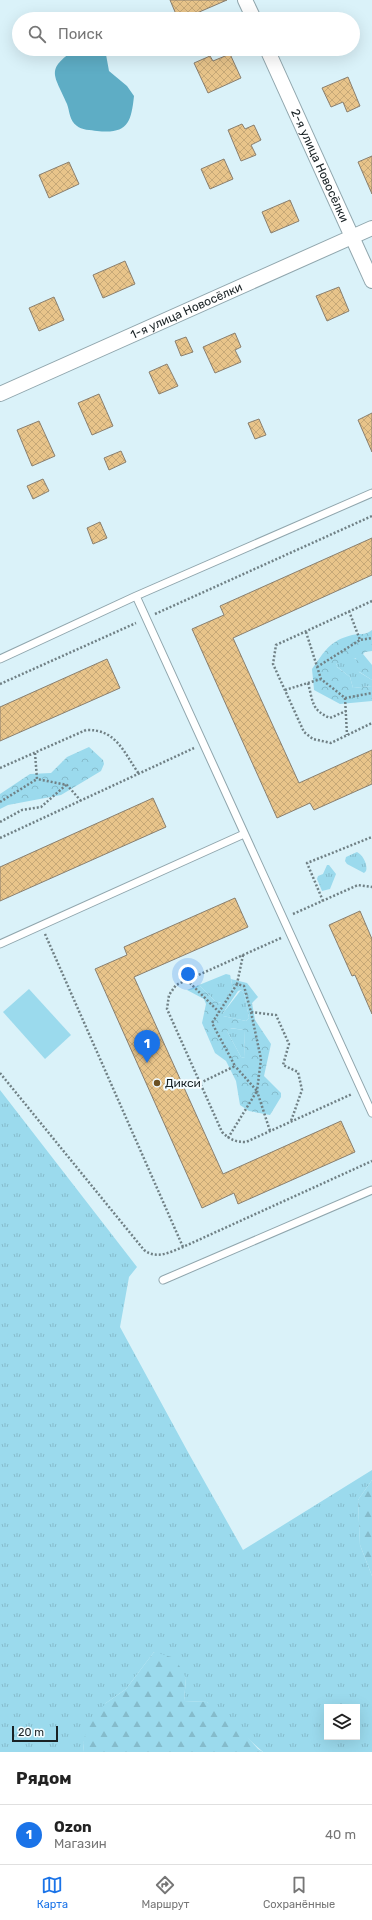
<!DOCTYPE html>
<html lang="ru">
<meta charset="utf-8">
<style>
body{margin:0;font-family:Rubik,sans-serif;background:#f6f6f6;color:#222}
.controls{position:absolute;right:12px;bottom:12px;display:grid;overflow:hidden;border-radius:0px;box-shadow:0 4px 16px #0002}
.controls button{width:36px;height:36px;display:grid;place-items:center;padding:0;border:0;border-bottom:1px solid #e0e0e0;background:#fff;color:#222;font:20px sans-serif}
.scale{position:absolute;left:12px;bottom:10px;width:46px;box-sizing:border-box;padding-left:4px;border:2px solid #192225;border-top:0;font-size:11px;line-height:14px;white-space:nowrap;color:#192225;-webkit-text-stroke:3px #f3fcff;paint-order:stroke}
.you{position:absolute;left:188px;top:974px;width:14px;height:14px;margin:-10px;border:3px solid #fff;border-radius:50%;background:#1a73e8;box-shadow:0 0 0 6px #1a73e833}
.badge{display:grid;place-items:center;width:26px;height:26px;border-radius:50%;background:#1a73e8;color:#fff;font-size:13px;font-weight:700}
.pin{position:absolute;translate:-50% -33px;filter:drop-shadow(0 1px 2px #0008)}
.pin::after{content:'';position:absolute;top:21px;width:14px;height:12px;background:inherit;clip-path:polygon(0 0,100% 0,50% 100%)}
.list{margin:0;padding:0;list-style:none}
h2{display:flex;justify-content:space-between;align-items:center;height:52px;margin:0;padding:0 16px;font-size:17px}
h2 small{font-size:13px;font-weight:400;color:#767676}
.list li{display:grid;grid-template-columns:26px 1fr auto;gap:12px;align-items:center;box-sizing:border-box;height:60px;padding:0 16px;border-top:1px solid #e0e0e0}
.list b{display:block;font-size:15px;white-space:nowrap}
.list p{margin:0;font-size:13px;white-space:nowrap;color:#767676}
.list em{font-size:13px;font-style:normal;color:#767676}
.icon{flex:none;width:22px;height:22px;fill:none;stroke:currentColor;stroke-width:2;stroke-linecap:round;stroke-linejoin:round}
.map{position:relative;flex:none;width:372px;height:1752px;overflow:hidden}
.search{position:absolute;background:#fff;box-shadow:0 4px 16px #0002;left:12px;right:12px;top:12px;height:44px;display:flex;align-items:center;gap:10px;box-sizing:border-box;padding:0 14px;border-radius:22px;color:#767676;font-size:15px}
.sheet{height:112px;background:#fff}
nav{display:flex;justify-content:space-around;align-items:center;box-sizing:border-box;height:56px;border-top:1px solid #e0e0e0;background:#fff;font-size:11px;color:#767676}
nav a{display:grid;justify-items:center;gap:2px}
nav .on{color:#1a73e8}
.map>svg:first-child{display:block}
.grass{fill:url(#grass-tufts);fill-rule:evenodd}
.forest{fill:url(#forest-firs)}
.park{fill:url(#park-crowns);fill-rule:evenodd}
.pitch{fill:#9bdaed}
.water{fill:#5eadc5}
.building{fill:url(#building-cross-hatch);stroke:#897f6f}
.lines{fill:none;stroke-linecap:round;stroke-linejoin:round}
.lane-casing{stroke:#90a6ad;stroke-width:9}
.street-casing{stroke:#90a6ad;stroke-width:16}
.path{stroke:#708085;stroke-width:2.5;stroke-dasharray:2 2;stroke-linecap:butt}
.lane{stroke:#fff;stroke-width:7}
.street{stroke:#fff;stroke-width:14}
.poi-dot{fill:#6c5123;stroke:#f3fcff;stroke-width:1.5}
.labels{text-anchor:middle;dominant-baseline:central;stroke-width:4;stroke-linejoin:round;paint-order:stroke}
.street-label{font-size:12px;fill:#192225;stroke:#f3fcff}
.poi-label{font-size:12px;fill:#192225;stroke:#f3fcff;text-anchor:start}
</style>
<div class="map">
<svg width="372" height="1752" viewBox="0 0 372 1752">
<defs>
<pattern id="grass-tufts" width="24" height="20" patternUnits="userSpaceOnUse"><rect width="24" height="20" fill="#9bdaed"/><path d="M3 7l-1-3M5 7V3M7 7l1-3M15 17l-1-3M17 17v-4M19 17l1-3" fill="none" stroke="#85bbcb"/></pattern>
<pattern id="forest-firs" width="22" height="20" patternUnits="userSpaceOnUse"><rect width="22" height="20" fill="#9bdaed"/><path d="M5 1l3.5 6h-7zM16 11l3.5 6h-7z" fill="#85bbcb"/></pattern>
<pattern id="park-crowns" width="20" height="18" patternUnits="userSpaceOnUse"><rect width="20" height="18" fill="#9bdaed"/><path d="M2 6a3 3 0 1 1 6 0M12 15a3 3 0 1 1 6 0" fill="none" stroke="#85bbcb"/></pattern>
<pattern id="building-cross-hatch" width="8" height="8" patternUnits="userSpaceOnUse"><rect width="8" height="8" fill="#e8c48a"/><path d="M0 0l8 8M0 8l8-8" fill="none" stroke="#c6a877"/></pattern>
</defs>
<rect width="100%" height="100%" fill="#daf2f9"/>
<!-- grass -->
<path class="grass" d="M 353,658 L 357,659 L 359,672 L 372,680 L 372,686 L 353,688 L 350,677 L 336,666 L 337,662 Z
M 357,852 C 363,855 368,865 366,871 L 364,873 L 347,864 L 345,861 L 346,857 Z
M 327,865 L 329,865 L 336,874 L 330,889 L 322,891 L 317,879 L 318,876 L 323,874 Z
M 226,974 L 230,975 L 233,989 L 222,1002 L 217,1003 L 199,985 Z
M 241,990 L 244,993 L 249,1018 L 246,1021 L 223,1016 L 223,1013 Z
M 229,1028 L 244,1030 L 245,1058 L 241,1057 L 227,1031 Z
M 0,1090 L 137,1267 L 129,1277 L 120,1327 L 189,1454 L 243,1550 L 372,1470 L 372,1480 L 358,1500 L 360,1545 L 372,1576 L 372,1752 L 263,1752 L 207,1702 L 184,1701 L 186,1678 L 154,1652 L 126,1689 L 106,1703 L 83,1743 L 84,1752 L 0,1752 ZM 327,1707 L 357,1707 L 357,1737 L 327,1737 Z"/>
<!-- forest -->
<path class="forest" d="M 372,1480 L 372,1576 L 360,1545 L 358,1500 Z
M 154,1652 L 175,1658 L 186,1678 L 184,1701 L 207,1702 L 227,1715 L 258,1749 L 263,1752 L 84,1752 L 83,1743 L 89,1721 L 106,1703 L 126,1689 Z"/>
<!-- park -->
<path class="park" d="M 372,630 L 372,651 L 365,652 L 363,654 L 372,665 L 372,680 L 358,671 L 356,658 L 336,664 L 337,667 L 350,677 L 353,688 L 372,686 L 372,701 L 340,704 L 314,690 L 312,669 C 325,651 329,641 352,635 C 360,633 365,636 372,630 Z
M 89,747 L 103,760 L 104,764 L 101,771 L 61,795 L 8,805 L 0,809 L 0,794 L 30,774 L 51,773 L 67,757 Z
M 231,979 L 247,983 L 258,997 L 252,1003 L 255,1020 L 271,1044 L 264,1076 L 281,1093 L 281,1097 L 270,1115 L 249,1111 L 240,1105 L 236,1081 L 226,1061 L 215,1053 L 202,1023 L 206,1004 L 204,999 L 187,990 L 199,985 L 215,1001 L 220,1003 L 233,989 ZM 241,990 L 244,993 L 249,1018 L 246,1021 L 223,1016 L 223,1013 L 238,991 ZM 231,1028 L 244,1030 L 245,1058 L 241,1057 L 227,1031 Z"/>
<!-- pitch -->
<path class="pitch" d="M 29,989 L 71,1035 L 45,1059 L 3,1012 Z"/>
<!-- water -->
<path class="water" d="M 76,49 L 105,49 L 109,71 L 127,86 L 134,96 C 131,124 127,134 97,131 C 91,130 81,130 77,126 C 69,120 70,112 67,104 C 55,75 44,70 76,49 Z"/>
<!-- building -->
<path class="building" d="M 170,0 L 227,0 L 183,19 L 178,19 Z
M 230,54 L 241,78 L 208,93 L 194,63 L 210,56 L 213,61 Z
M 348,77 L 360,106 L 347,112 L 343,102 L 331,107 L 322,88 Z
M 242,124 L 245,129 L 254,125 L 261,140 L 251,145 L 256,155 L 241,161 L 228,130 Z
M 372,156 L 372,194 L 358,162 Z
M 224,159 L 233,179 L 210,189 L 201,169 Z
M 69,162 L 79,184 L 49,198 L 39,175 Z
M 290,200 L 299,221 L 271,233 L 262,212 Z
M 125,261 L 135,284 L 103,298 L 93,275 Z
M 339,287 L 349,311 L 327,321 L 316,296 Z
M 54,297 L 64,320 L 39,331 L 29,308 Z
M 235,333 L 241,347 L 235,350 L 241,362 L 215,373 L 203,347 Z
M 186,337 L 193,352 L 181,356 L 175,341 Z
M 167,364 L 178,386 L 159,394 L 149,372 Z
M 99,394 L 113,426 L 92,435 L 78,403 Z
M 372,413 L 372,452 L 358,420 Z
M 259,419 L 266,435 L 255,439 L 248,423 Z
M 39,421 L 55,456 L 32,466 L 17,430 Z
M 121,451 L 126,462 L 109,470 L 104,458 Z
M 43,479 L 49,491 L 33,499 L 27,486 Z
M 100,522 L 107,538 L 93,544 L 87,528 Z
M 372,538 L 372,575 L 233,638 L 299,783 L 372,750 L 372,784 L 314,810 L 310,803 L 277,818 L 192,629 L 224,615 L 220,606 Z
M 107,659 L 120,688 L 0,741 L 0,707 Z
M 153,798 L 166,827 L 0,901 L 0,867 Z
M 235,898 L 248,927 L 134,977 L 223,1174 L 341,1121 L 355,1152 L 238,1204 L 234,1193 L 202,1208 L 95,969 L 127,955 L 124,947 Z
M 360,911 L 372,939 L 372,1014 L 355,975 L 352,976 L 329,925 Z"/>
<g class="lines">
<defs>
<path id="lane" d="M 136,596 L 372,493
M 0,659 L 136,596 L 372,1113
M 0,944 L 244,834
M 163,1280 L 372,1190"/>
<g id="street">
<path d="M 245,0 L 254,19"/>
<path id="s1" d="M 267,49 L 372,281"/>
<path id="s2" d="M 0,394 L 372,228"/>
</g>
</defs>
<!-- lane casing -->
<use href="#lane" class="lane-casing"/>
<!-- street casing -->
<use href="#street" class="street-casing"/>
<!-- path -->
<path class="path" d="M 372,601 L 276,645 L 273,664 L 304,732 L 313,739 L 331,743 L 372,723
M 349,611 L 360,640 L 372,638
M 155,614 L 372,516
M 306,632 L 321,679 L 345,698 L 347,735
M 317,667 L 360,640
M 308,683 C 313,701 311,710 330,718 L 346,711
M 0,684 L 136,623
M 285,690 L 321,679
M 345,698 L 372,693
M 35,753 L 37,779 L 67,785 L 81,801
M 0,768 L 86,730 C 116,729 123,751 139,774
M 0,802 L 37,779
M 0,822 L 22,810 L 41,807 L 66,785
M 0,838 L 194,748
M 323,901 L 307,863 L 372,837
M 293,914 L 358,885 L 372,887
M 45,934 L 183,1247
M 281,938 L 176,985 L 169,995 L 167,1009 L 222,1132 C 230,1140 236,1142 246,1142 L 352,1094
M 243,955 L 237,984 L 244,986 L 251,1012 L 276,1015 L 289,1044 L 283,1065 L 298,1072 L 302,1090 L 291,1121
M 187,980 L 219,1012
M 251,1012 L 261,1059 L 257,1091 L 270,1131
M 0,1073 L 144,1250 C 157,1260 170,1252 183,1247 L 372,1161
M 200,1083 L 235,1066 L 212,1023 L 237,984
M 228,1138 L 257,1091 L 235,1066"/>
<!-- lane -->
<use href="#lane" class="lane"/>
<!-- street -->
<use href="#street" class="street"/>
</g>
<!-- markers -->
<circle class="poi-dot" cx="157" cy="1083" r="4"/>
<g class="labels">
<!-- street labels -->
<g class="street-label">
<text stroke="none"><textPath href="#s1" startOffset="128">2-я улица Новосёлки</textPath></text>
<text stroke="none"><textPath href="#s2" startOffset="204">1-я улица Новосёлки</textPath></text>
</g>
<!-- poi labels -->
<g class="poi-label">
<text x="165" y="1083">Дикси</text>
</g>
</g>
</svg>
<div class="controls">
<button><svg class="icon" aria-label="layers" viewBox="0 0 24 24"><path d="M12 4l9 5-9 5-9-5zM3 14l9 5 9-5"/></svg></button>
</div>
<div class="scale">20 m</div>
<div class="you"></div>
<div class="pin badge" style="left:147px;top:1063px">1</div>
<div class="search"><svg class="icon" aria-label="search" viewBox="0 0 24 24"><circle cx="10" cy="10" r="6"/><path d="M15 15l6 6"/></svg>Поиск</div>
</div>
<section class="sheet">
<h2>Рядом<small></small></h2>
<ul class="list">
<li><span class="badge">1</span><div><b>Ozon</b><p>Магазин</p></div><em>40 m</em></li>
</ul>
</section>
<nav>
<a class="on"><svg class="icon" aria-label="map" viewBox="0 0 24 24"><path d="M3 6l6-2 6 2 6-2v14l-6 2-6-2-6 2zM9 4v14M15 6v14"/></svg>Карта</a>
<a><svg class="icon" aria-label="directions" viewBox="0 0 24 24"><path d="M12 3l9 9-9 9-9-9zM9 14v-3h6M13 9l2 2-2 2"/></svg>Маршрут</a>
<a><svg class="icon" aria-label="saved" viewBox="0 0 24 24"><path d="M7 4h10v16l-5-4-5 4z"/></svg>Сохранённые</a>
</nav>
